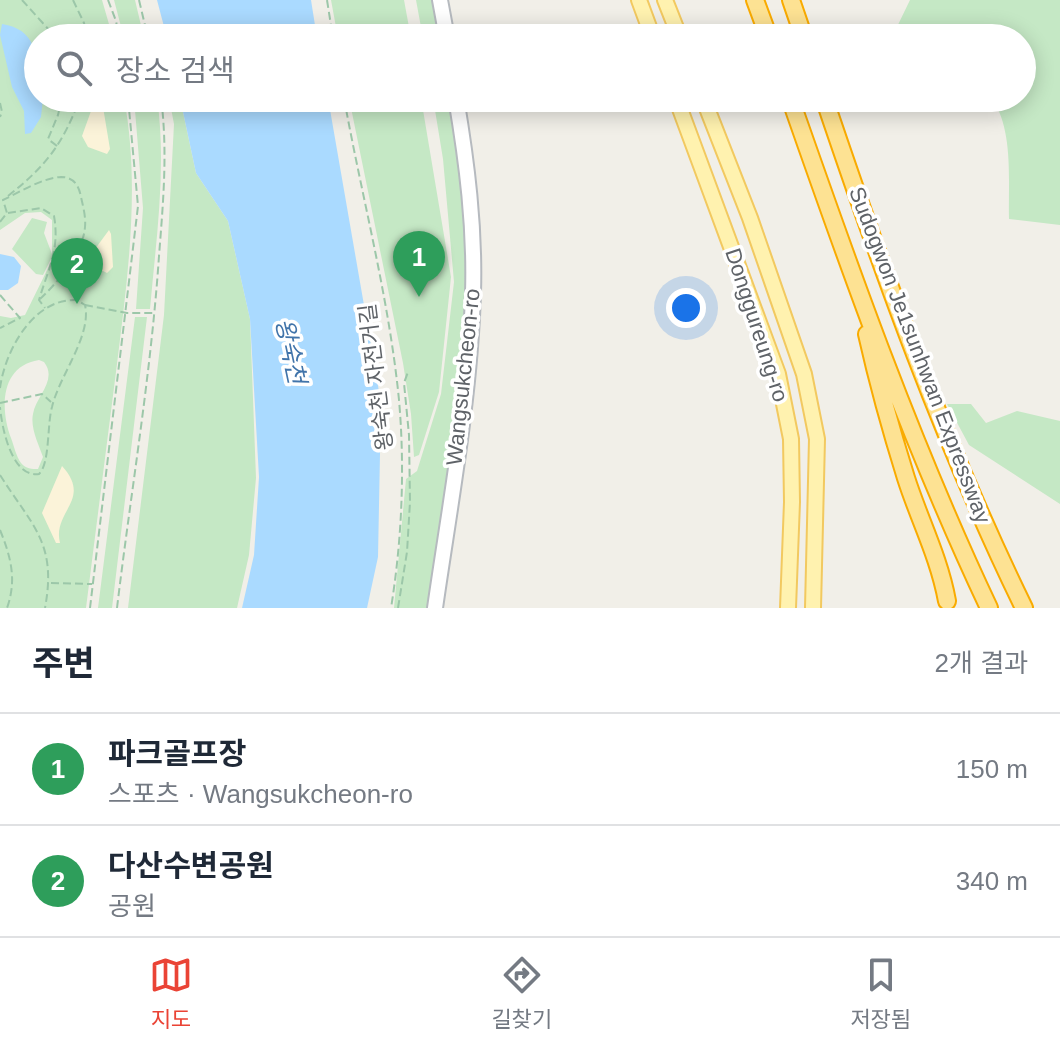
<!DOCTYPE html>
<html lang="ko">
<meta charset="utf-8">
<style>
body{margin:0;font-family:Arial,"Noto Sans KR",sans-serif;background:#f2f2f3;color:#1f2937}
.you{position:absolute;left:686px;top:308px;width:28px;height:28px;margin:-20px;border:6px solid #fff;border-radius:50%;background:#1a73e8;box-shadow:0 0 0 12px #1a73e833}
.badge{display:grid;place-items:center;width:52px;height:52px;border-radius:50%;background:#ea4335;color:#fff;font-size:26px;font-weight:700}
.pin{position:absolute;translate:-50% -66px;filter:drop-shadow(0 2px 4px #0008)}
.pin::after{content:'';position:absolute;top:42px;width:28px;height:24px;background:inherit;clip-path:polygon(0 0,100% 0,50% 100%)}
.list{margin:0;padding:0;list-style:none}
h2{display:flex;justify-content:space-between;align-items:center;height:104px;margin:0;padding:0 32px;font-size:34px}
h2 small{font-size:26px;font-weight:400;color:#747a83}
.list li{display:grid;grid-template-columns:52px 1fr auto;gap:24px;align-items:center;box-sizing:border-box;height:112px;padding:0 32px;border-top:2px solid #e0e1e3}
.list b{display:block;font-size:30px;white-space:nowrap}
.list p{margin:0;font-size:26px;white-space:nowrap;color:#747a83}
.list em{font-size:26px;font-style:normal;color:#747a83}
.icon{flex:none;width:44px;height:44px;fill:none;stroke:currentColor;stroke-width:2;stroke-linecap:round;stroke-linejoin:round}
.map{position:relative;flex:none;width:1060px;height:608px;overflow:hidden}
.search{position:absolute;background:#fff;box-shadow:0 4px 20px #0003;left:24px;right:24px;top:24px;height:88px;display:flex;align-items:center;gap:20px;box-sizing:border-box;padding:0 28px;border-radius:44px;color:#747a83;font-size:30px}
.sheet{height:328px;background:#fff}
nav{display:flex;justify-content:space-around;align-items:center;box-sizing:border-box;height:112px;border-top:2px solid #e0e1e3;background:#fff;font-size:22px;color:#747a83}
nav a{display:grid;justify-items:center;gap:4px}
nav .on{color:#ea4335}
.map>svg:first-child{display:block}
.green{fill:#c5e8c5;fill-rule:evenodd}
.sand{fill:#fbf3d9}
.water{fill:#aadaff}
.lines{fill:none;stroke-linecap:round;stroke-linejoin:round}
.secondary-casing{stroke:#b6babf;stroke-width:18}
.primary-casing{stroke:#f2c960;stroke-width:18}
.highway-casing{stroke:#f9ab00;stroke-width:20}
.path{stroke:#9cc7a9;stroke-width:2;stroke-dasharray:8 4;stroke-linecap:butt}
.secondary{stroke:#fff;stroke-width:14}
.primary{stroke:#fff2af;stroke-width:14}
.highway{stroke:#fde293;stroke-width:16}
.labels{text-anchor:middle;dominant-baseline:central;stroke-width:7;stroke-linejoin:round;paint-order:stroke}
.street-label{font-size:22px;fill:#5f6368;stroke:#fff}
.water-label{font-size:24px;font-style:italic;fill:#4174aa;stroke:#fff}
</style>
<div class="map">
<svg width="1060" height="608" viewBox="0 0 1060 608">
<rect width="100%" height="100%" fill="#f1efe8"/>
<!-- green -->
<path class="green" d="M 0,0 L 102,0 L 113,38 L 38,38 L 38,98 L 124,98 C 141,188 127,282 116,372 C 106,450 96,529 86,608 L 0,608 L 0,316 L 11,318 L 25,315 L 52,260 L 52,257 L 43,275 L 36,274 L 12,249 L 32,218 L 47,222 L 44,233 L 52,254 L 52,220 L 41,212 L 25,213 L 0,230 ZM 39,360 L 44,362 C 58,380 36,396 33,414 C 30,428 39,445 43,457 L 38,469 C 32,469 26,469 21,463 C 16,456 14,446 11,438 C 0,409 0,366 39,360 Z
M 114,0 L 135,0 L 144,38 L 124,38 Z
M 331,0 L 404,0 L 411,38 L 338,38 Z
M 416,0 L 436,0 L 443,38 L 423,38 Z
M 910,0 L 1060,0 L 1060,225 L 1009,219 C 1008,180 1014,132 992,98 L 1022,98 L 1022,38 L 898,38 L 894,33 Z
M 134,98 L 157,98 C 167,167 156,240 150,309 L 136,309 L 143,208 Z
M 169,98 L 180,98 L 196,173 L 228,221 L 250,319 L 256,478 L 249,555 L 237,608 L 128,608 L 164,315 L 174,124 Z
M 349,98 L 421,98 L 451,277 L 439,392 L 419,455 L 414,457 L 411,414 L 403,363 Z
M 433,98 L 453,98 L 464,163 L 470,269 L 467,345 L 430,608 L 394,608 L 406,479 L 417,471 L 441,394 L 454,282 L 443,159 Z
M 135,317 L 147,317 L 112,608 L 98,608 Z
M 947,404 L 971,404 L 986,423 L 1017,411 L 1060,421 L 1060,504 L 969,445 Z"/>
<!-- sand -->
<path class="sand" d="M 99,99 L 102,101 L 110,149 L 107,154 L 88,147 L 82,136 L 95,100 Z
M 109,230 L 111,234 L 113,267 L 107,273 L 99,269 L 89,269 L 87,260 Z
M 62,466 C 93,500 52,511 60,543 L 56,543 L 42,513 Z"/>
<!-- water -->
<path class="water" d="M 157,0 L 311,0 L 317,38 L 167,38 Z
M 2,24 C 42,30 38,66 38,98 L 43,98 L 41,117 L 31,133 L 25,134 L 24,111 L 12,87 L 0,35 Z
M 180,98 L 328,98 L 381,403 L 378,557 L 367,608 L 242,608 L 254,555 L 259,477 L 250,319 L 228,221 L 196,173 Z
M 0,254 L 14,257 L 21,266 L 18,283 L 8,290 L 0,290 Z"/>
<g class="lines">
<defs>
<path id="secondary" d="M 440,0 L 447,38
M 435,608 C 450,504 470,398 473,293 C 475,227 467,163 456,98"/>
<path id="primary" d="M 639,0 L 653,38
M 665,0 L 680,38
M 676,98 L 778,374 L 791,439 L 792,502 L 788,608
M 703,98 L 750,218 L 804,374 L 817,439 L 813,608"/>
<path id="highway" d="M 755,0 L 769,38
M 791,0 L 804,38
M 790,98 C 850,270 911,443 989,608
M 824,98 C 882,270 944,444 1024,608
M 867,334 C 878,383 891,430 906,478 C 919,519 939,557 947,601"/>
</defs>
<!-- secondary casing -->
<use href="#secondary" class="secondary-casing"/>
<!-- primary casing -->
<use href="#primary" class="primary-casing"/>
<!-- highway casing -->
<use href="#highway" class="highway-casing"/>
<!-- path -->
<path class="path" d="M 22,0 L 50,31 L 54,38
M 73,0 L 84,23 L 87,38
M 108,0 L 116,21 L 119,38
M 139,0 L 148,38
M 327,0 L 333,38
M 344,98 C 362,198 389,298 399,400 C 405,468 402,540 391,608
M 0,103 L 2,112 L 0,117
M 57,146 L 48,139 L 58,115 L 62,98
M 8,196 C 46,166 63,144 80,98
M 8,213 L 41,208 L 54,216 C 60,250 48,269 39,300 L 45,308
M 0,222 L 7,213 L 3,200 C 20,192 42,178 61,177 C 74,177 79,186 81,197 C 83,206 86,217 85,227 C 83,254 57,283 39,300
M 0,295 L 20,318 L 0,328
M 85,305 L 127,313 L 154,313
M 0,388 C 5,351 33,298 77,300 L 85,305 C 92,336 59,376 52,407 C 47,424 50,464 39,474 C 12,478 2,429 0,407
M 0,403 L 42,394 L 51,402
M 0,475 C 33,527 57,543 45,608
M 0,530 C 11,557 17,580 7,608
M 51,583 L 92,584
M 90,608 L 138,206 L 128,98
M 117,608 C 131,491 151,374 159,256 C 163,204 168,151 161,98
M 398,608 L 407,552 L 410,502 L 409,435 L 404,383 L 408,372"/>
<!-- secondary -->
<use href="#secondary" class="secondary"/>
<!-- primary -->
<use href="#primary" class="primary"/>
<!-- highway -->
<use href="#highway" class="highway"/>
</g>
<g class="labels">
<!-- street labels -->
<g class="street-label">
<text transform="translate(757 325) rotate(72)">Donggureung-ro</text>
<text transform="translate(920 355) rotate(69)">Sudogwon Je1sunhwan Expressway</text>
<text transform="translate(376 377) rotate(-97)">왕숙천 자전거길</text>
<text transform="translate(463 377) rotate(-84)">Wangsukcheon-ro</text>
</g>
<!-- water labels -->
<g class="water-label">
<text transform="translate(291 351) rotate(78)">왕숙천</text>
</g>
</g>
</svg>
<div class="you"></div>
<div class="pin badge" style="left:419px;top:297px;background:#2e9e5b">1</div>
<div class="pin badge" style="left:77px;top:304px;background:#2e9e5b">2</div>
<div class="search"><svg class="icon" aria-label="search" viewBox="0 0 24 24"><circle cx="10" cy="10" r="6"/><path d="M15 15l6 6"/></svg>장소 검색</div>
</div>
<section class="sheet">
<h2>주변<small>2개 결과</small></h2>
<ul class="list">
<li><span class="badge" style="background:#2e9e5b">1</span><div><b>파크골프장</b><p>스포츠 · Wangsukcheon-ro</p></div><em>150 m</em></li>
<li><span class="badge" style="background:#2e9e5b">2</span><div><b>다산수변공원</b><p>공원</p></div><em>340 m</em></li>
</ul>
</section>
<nav>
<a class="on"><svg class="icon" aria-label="map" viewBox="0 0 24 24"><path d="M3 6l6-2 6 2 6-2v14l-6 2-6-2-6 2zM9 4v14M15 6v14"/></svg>지도</a>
<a><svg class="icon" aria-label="directions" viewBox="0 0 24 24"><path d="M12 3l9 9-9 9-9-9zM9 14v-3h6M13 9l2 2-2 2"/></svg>길찾기</a>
<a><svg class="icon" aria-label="saved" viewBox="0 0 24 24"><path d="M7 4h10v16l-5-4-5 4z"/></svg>저장됨</a>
</nav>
